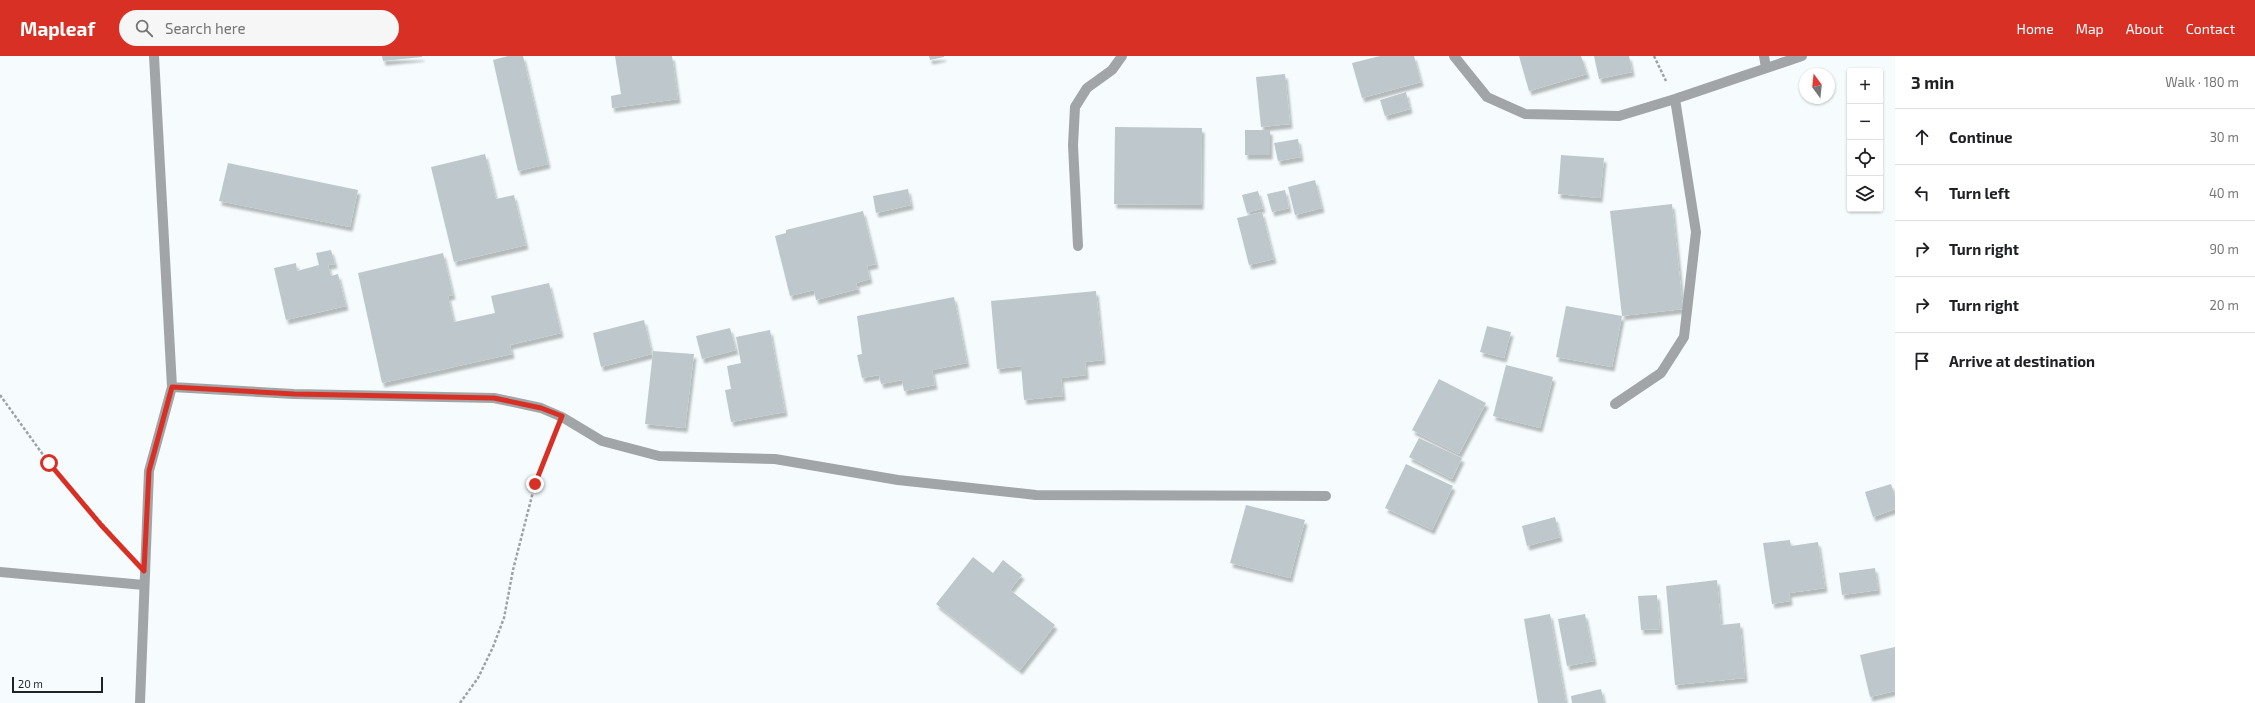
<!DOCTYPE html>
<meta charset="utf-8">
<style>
body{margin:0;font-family:"Exo 2",sans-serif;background:#f6f6f6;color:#202124}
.controls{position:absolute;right:12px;top:12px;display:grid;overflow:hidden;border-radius:4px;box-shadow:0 1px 3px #0004}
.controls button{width:36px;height:36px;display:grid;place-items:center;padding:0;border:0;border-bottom:1px solid #e0e0e0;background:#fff;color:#202124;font:20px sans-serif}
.compass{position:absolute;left:1799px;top:12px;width:36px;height:36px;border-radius:50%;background:#fff;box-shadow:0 1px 3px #0004;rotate:345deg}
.scale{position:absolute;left:12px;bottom:10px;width:91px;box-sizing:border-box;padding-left:4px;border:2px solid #1f2324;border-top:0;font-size:11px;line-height:14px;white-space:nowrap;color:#1f2324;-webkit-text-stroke:3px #f6fcfe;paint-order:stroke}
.stop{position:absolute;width:12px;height:12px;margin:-9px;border:3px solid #d93025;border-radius:50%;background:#fff}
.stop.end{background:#d93025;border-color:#fff;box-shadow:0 1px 4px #0008}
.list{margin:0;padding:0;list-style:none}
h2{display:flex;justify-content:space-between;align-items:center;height:52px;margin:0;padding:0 16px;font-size:17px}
h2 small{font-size:13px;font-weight:400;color:#757577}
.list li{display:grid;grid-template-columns:26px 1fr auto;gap:12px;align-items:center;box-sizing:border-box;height:56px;padding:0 16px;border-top:1px solid #e0e0e0}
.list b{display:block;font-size:15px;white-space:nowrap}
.list em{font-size:13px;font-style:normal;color:#757577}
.icon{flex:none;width:22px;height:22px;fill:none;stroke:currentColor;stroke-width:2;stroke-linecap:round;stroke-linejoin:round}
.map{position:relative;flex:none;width:1895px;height:647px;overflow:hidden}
header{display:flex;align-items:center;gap:24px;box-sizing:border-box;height:56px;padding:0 20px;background:#d93025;color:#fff}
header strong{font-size:19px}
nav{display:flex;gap:22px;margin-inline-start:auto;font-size:14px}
.search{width:280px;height:36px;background:#f6f6f6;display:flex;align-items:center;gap:10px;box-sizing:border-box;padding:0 14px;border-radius:22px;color:#757577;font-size:15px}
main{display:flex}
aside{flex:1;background:#fff}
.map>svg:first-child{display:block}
.building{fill:#bec8cc;filter:url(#shadow)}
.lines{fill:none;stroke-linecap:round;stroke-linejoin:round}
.path{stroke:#9da2a4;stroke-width:2.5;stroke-dasharray:3 2;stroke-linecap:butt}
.minor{stroke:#a1a5a7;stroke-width:10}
.route{stroke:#d93025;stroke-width:5}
</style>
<header>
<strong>Mapleaf</strong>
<div class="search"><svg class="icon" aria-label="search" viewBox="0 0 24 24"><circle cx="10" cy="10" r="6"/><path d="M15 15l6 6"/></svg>Search here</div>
<nav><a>Home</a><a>Map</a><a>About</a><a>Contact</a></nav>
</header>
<main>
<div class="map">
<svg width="1895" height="647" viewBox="0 0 1895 647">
<defs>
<filter id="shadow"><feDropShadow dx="2.5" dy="4.5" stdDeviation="1" flood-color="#0004"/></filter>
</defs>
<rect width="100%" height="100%" fill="#f6fcfe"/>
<!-- building -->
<path class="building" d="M 382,0 L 422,0 L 422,1 L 383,5 Z
M 508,0 L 523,0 L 548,108 L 518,115 L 493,4 Z
M 615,0 L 672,0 L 678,43 L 612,52 L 611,40 L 621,38 Z
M 929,0 L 944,0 L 944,1 L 930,4 Z
M 1380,0 L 1414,0 L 1421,26 L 1362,42 L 1352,7 Z
M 1519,0 L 1581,0 L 1587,18 L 1529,35 Z
M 1594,0 L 1629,0 L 1632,16 L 1599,23 Z
M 1285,18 L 1290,68 L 1261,71 L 1256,21 Z
M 1406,36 L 1410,53 L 1385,60 L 1380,44 Z
M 1115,71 L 1202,72 L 1201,149 L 1114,148 Z
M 1245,74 L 1270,74 L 1270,99 L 1245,99 Z
M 1298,83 L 1301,101 L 1278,105 L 1274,87 Z
M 485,98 L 496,143 L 514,139 L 526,189 L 454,206 L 431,111 Z
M 1561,99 L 1604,102 L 1600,142 L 1558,138 Z
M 228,107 L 358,134 L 350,171 L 219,145 Z
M 1315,124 L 1322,152 L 1295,159 L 1288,131 Z
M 908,133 L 911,149 L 876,157 L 873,140 Z
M 1285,134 L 1289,152 L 1272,156 L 1267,138 Z
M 1258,135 L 1263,152 L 1247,157 L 1242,139 Z
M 1672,148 L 1683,253 L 1622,260 L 1612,311 L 1556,301 L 1566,250 L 1622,260 L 1610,155 Z
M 863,155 L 876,208 L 867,210 L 870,223 L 856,227 L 858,233 L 816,244 L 814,234 L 790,240 L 775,180 L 786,177 L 786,174 Z
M 1262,156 L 1274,203 L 1249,209 L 1237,162 Z
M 331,194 L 335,208 L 328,209 L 331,220 L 338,218 L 346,250 L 286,264 L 274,212 L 296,207 L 297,215 L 319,209 L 316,197 Z
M 443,197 L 453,239 L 448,240 L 454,266 L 495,257 L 491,240 L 549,227 L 561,277 L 510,289 L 512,298 L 382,327 L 358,217 Z
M 1096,235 L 1103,304 L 1085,306 L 1086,319 L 1061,322 L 1063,340 L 1024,344 L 1021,310 L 997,313 L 991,245 Z
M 954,241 L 967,307 L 932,314 L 935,329 L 904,335 L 902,324 L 881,328 L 879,319 L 862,322 L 857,299 L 862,298 L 857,260 Z
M 644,264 L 652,298 L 601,311 L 593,277 Z
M 1487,270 L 1511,276 L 1504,302 L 1480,296 Z
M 730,272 L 736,294 L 702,303 L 696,280 Z
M 770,274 L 785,356 L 731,366 L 725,334 L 731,333 L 727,310 L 741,307 L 736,281 Z
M 653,295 L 694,298 L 685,372 L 645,368 Z
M 1506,309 L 1553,321 L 1540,372 L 1493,360 Z
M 1439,323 L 1486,347 L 1459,398 L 1412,374 Z
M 1419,382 L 1462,402 L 1452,423 L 1409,401 Z
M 1406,408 L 1453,430 L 1432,474 L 1385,452 Z
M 1891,428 L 1895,440 L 1895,453 L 1873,461 L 1865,436 Z
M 1246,449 L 1305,464 L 1290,522 L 1230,507 Z
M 1555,461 L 1560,481 L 1527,490 L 1522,470 Z
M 1790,484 L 1791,490 L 1818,486 L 1825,532 L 1789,537 L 1790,545 L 1772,548 L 1763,487 Z
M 973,501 L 993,517 L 1003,504 L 1022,519 L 1010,534 L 1055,569 L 1020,614 L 936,548 Z
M 1875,512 L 1878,534 L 1842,539 L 1839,517 Z
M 1717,524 L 1721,569 L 1740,567 L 1745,622 L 1675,629 L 1666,530 Z
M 1657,539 L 1660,573 L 1641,574 L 1638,540 Z
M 1550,558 L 1566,647 L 1538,647 L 1524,563 Z
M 1585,558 L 1594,605 L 1567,610 L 1558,563 Z
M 1895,591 L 1895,635 L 1870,641 L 1860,599 Z
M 1601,633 L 1604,647 L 1572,647 L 1571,640 Z"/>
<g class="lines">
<!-- path -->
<path class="path" d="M 1654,0 L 1666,25
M 0,339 L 49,407 L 125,494
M 460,647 L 478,622 L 493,591 L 504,562 L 513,514 L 535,428 L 554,380"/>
<!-- minor -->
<path class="minor" d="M 1454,0 L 1487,41 L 1525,58 L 1619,60 L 1675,43 L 1802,0
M 1764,0 L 1766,12
M 1078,190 L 1073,89 L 1075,51 L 1087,32 L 1112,14 L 1122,0
M 172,331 L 294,338 L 494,342 L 541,352 L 562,361 L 602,385 L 659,400 L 775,403 L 898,424 L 1036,439 L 1326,440
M 1615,348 L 1661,317 L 1684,281 L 1696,176 L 1675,43
M 0,516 L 144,529
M 140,647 L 149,415 L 172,331 L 154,0"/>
</g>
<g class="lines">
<!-- route -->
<path class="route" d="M 49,407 L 101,469 L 144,515 L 149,415 L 172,331 L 294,338 L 494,342 L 541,352 L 562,360 L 535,428"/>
</g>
</svg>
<div class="controls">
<button>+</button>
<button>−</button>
<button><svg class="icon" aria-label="locate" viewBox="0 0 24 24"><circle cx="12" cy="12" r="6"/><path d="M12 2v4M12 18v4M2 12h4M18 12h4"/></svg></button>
<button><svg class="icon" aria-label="layers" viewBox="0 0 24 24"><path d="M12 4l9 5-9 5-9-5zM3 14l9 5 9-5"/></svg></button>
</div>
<svg class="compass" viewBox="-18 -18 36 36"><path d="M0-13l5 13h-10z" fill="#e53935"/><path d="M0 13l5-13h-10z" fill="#757577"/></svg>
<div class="scale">20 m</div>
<div class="stop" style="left:49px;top:407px"></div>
<div class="stop end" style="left:535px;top:428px"></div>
</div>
<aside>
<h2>3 min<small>Walk · 180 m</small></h2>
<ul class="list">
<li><svg class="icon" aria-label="ahead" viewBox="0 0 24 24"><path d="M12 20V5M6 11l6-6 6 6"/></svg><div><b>Continue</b></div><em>30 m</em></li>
<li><svg class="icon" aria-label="left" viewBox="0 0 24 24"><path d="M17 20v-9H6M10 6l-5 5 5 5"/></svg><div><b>Turn left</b></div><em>40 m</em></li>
<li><svg class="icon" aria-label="right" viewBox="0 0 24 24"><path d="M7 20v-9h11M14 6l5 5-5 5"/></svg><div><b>Turn right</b></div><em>90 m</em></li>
<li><svg class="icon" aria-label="right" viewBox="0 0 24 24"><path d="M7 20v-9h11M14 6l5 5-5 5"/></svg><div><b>Turn right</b></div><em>20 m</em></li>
<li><svg class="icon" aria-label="arrive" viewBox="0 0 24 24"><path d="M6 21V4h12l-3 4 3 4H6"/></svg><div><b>Arrive at destination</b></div></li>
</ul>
</aside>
</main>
